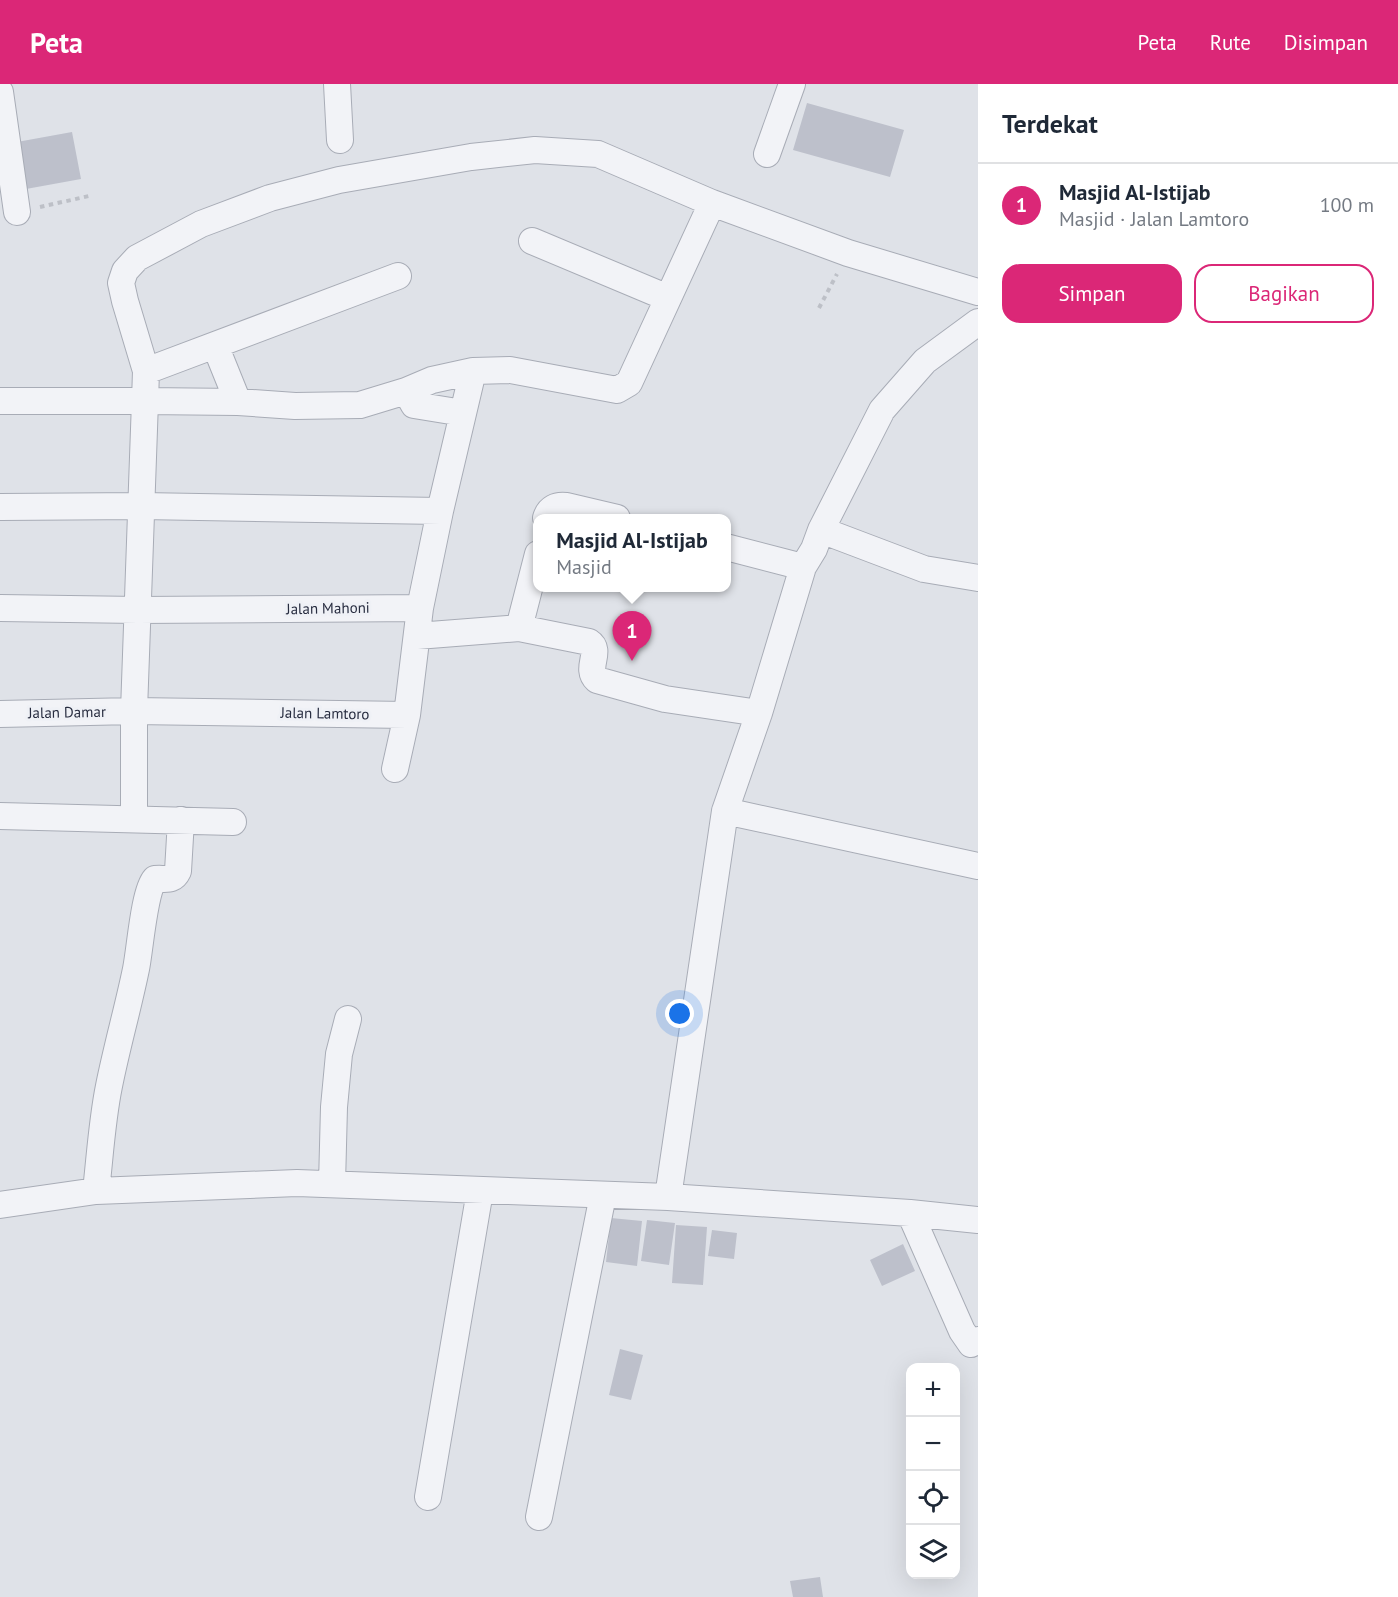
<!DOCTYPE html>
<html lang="id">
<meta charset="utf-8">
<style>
body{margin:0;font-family:"PT Sans",sans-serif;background:#f2f2f3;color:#1f2937}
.controls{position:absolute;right:18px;bottom:18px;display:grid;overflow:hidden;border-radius:12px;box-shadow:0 6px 24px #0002}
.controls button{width:54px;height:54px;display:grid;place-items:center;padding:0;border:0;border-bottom:2px solid #e0e1e3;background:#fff;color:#1f2937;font:30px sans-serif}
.you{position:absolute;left:680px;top:930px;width:21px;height:21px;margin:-15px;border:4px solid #fff;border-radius:50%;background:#1a73e8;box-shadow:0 0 0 9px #1a73e833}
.badge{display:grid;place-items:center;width:39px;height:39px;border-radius:50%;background:#db2777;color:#fff;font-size:20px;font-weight:700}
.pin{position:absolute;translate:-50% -50px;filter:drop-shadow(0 2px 3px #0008)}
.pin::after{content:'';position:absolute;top:32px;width:21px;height:18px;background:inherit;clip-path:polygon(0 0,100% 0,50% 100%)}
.popup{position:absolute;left:533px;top:430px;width:198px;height:78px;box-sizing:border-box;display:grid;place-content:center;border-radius:12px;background:#fff;filter:drop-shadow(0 2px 4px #0005);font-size:20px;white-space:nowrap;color:#747a83}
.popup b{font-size:22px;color:#1f2937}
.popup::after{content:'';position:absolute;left:50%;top:100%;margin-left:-12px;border:12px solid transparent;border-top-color:#fff}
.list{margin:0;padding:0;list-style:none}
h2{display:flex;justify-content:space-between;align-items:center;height:78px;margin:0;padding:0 24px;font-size:26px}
h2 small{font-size:20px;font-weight:400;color:#747a83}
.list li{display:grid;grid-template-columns:39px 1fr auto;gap:18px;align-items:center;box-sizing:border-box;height:84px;padding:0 24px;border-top:2px solid #e0e1e3}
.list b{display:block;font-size:22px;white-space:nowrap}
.list p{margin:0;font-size:20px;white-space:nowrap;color:#747a83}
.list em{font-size:20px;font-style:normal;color:#747a83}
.actions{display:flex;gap:12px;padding:18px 24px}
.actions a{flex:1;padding:14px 0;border:2px solid #db2777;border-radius:18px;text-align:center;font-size:21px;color:#db2777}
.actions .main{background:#db2777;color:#fff}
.icon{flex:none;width:33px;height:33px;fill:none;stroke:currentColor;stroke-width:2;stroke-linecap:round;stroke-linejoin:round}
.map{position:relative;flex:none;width:978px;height:1513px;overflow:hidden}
header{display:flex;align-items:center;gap:36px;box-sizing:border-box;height:84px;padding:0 30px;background:#db2777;color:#fff}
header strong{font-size:28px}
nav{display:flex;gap:33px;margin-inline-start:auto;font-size:21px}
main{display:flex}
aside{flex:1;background:#fff}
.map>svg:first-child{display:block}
.building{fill:#bdc0cb}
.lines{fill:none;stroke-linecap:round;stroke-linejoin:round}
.minor-casing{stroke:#a8acb6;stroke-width:28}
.path{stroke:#bdc0c7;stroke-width:4;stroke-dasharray:4.5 4.5;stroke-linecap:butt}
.minor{stroke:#f2f3f7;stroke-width:26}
.labels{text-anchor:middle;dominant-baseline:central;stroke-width:6;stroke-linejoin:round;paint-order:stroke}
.street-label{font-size:15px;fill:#282d40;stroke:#eff1f6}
</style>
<header>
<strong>Peta</strong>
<nav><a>Peta</a><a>Rute</a><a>Disimpan</a></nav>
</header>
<main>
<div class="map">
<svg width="978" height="1513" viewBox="0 0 978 1513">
<rect width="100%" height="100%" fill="#dfe2e8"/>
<!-- building -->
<path class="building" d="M 807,19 L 904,46 L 890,93 L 793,66 Z
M 72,48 L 81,95 L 26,105 L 17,58 Z
M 611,1134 L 642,1137 L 637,1182 L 606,1178 Z
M 647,1136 L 675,1139 L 669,1181 L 641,1177 Z
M 676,1141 L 707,1143 L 703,1201 L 672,1199 Z
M 712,1146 L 737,1149 L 734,1175 L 708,1172 Z
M 903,1160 L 915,1187 L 882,1202 L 870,1176 Z
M 620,1265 L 643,1271 L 631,1316 L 609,1311 Z
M 820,1493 L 823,1513 L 793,1513 L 790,1497 Z"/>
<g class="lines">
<defs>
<path id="minor" d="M 337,0 L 340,56
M 0,8 L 17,128
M 767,70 L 792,0
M 532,157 L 668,214
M 978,238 L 925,277 L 882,326 L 821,446 L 814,465 L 803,483 L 759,629 L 725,727 L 978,782
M 215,261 L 238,318
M 146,287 L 125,217 L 121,199 L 125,187 L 137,174 L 201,140 L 270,114 L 339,96 L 471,73 L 535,66 L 598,70 L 712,119
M 406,307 L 414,321 L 463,329
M 0,317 L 145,317 L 146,287 L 398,192
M 0,423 L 142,422 L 440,427 L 473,287
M 546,434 C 549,424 556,421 566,422 L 617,434
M 821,446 L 924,485 L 978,494
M 726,463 L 803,483
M 0,524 L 138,526 L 420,524 L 440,427
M 519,544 L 538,470
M 417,552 L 519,544 L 589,558 C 603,567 584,584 597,596 L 665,615 L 759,629
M 0,630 L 134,627 L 407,631 L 420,524
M 395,685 L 407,631
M 725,727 L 668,1113 L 910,1129 L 978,1136
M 0,732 L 233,738
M 134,735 L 134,627 L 145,317 L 238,318 L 295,322 L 360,321 L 406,307 L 432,296 L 473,287 L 510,286 L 617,306 L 629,299 L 712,119 L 848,169 L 978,208
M 332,1100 L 334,1023 L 339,970 L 348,935
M 96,1107 C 100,1072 102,1036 109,1002 C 117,962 128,924 136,885 C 140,866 144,807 155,795 C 165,794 173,798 178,787 L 181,736
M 0,1121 L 96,1107 L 297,1099 L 668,1113
M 910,1129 L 962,1247 L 971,1260 L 978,1256
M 428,1413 L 480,1107
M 539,1433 L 603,1111"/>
</defs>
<!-- minor casing -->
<use href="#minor" class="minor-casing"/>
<!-- path -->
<path class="path" d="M 40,123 L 89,112
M 819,224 L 837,190"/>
<!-- minor -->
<use href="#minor" class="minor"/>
</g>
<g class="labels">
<!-- street labels -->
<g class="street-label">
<text transform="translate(328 524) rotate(-1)">Jalan Mahoni</text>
<text transform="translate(67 628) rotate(-1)">Jalan Damar</text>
<text transform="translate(325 629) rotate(1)">Jalan Lamtoro</text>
</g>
</g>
</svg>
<div class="controls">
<button>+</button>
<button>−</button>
<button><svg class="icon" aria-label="locate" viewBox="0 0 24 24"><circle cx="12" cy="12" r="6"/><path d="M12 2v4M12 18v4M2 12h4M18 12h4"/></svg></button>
<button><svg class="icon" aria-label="layers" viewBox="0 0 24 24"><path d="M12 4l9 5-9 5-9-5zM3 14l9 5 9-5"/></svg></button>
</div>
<div class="you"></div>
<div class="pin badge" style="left:632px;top:577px">1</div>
<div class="popup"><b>Masjid Al-Istijab</b>Masjid</div>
</div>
<aside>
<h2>Terdekat<small></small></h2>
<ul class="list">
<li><span class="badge">1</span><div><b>Masjid Al-Istijab</b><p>Masjid · Jalan Lamtoro</p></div><em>100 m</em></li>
</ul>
<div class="actions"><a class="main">Simpan</a><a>Bagikan</a></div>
</aside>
</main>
